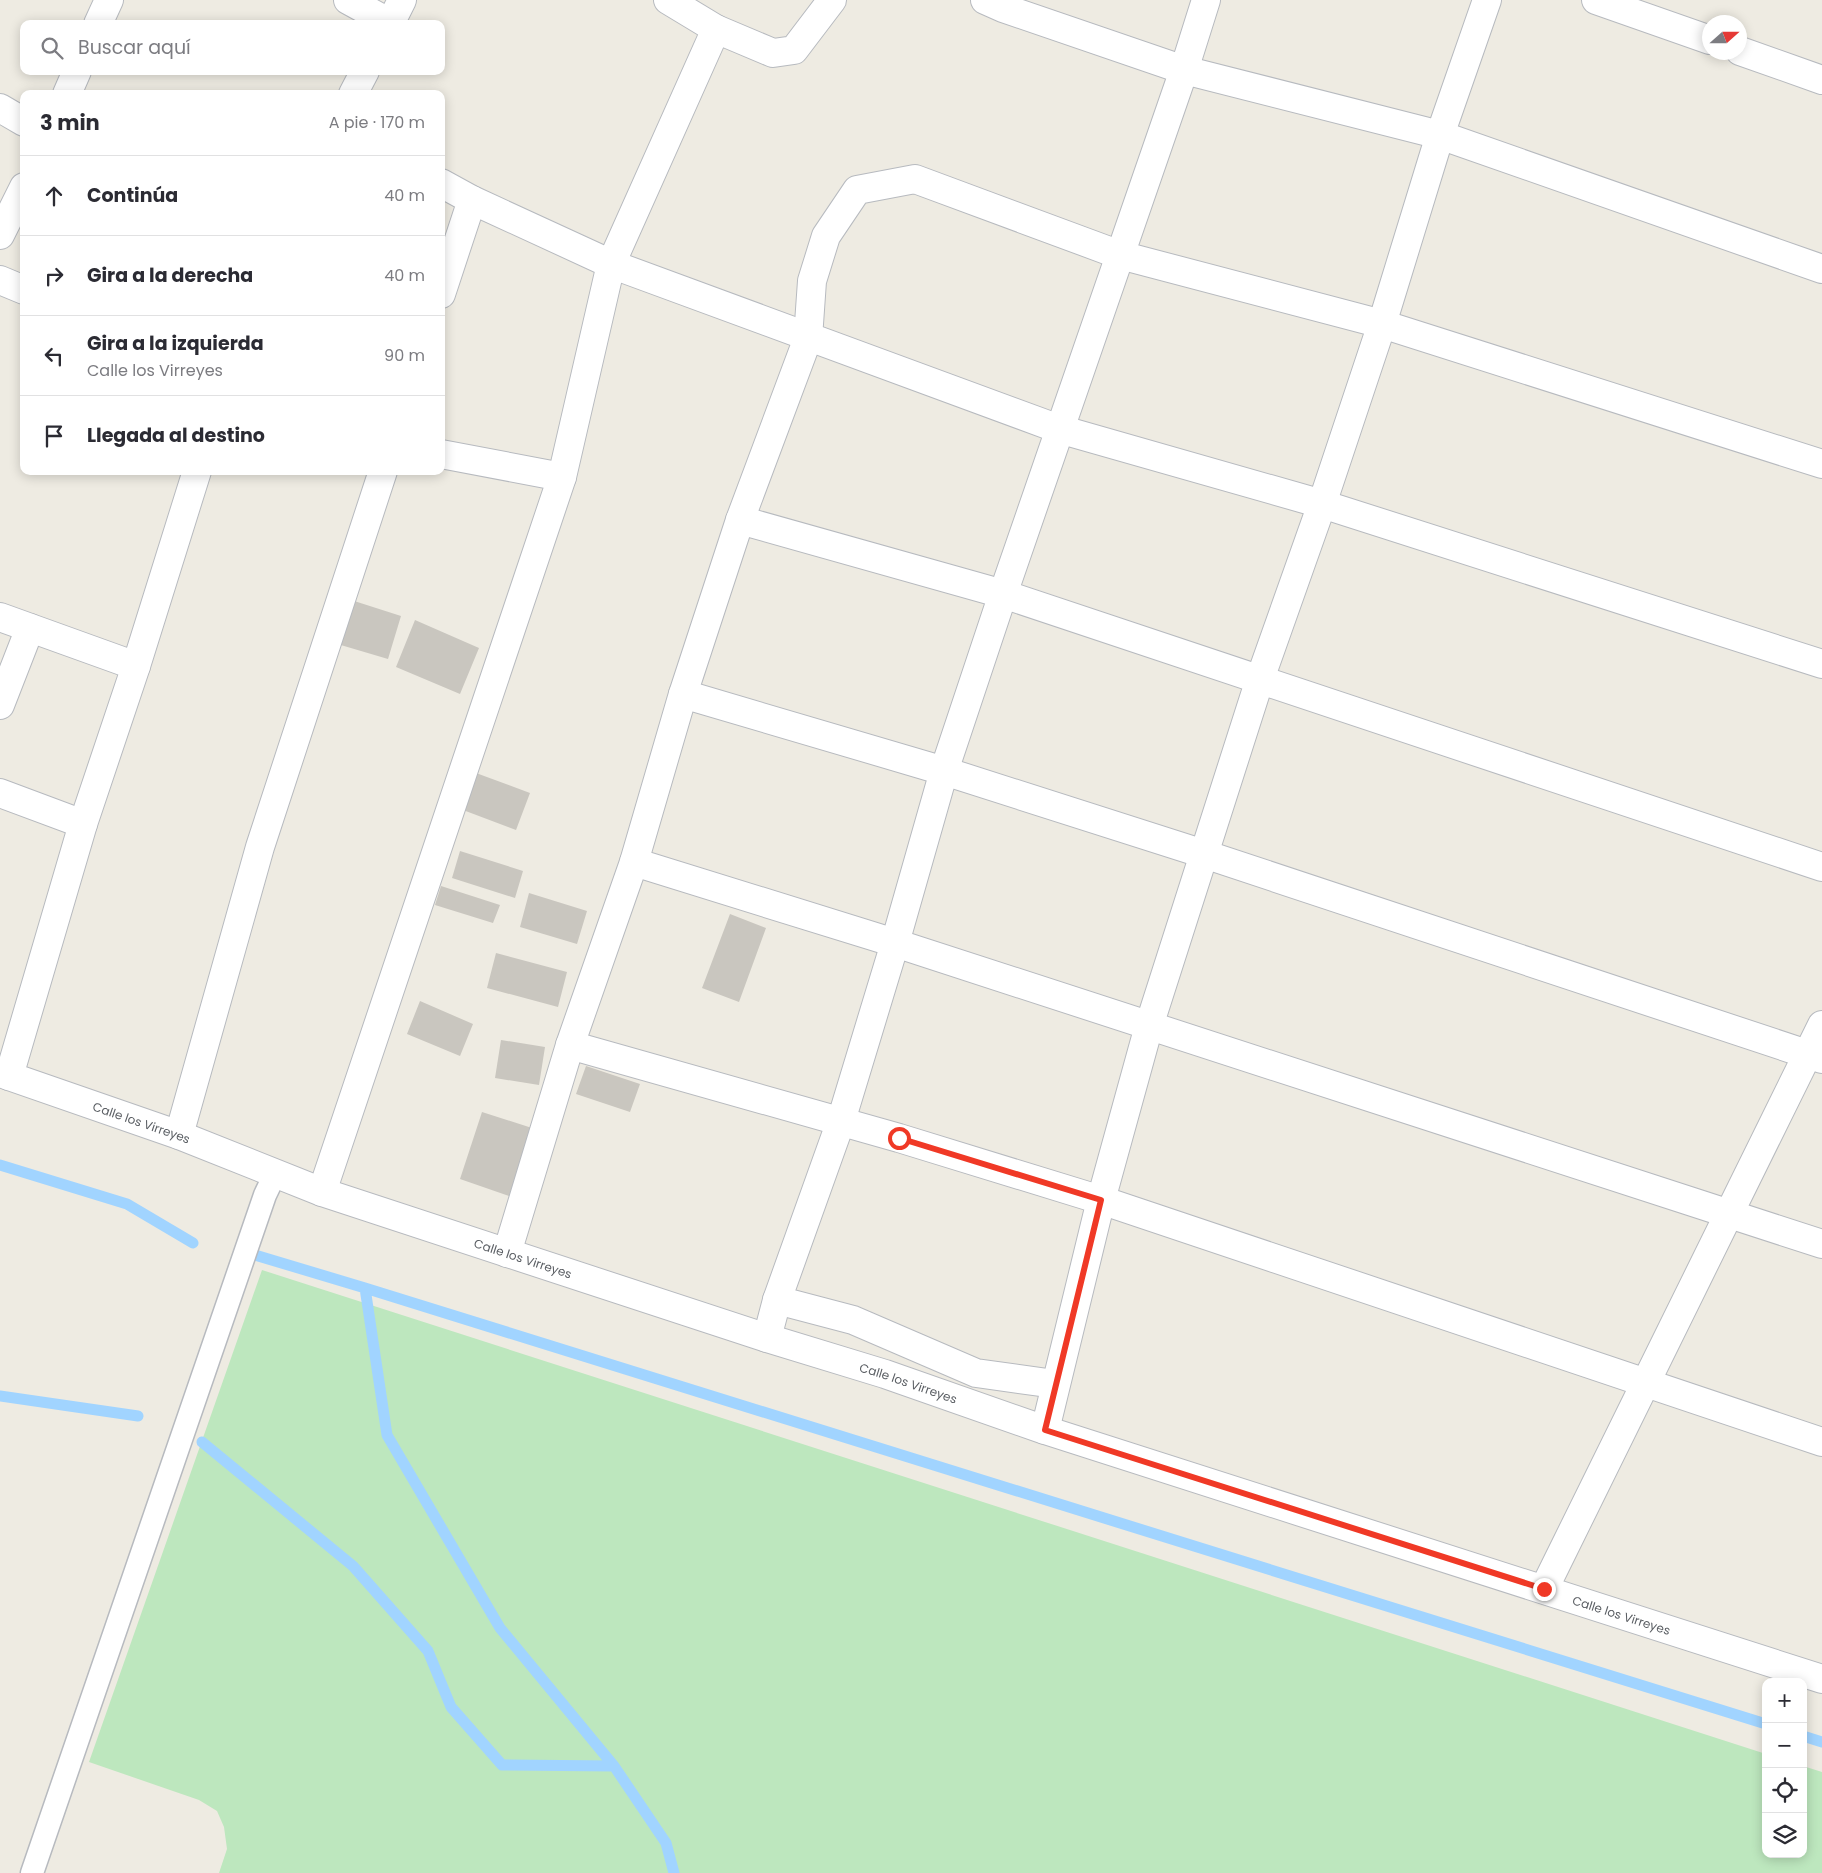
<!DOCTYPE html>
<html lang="es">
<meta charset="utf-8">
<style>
body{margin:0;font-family:Poppins,sans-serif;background:#f7f7f7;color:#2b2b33}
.controls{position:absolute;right:15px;bottom:15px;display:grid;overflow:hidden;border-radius:10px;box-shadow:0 2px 12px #0003}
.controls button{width:45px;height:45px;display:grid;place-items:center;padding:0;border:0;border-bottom:1px solid #e1e1e2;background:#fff;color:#2b2b33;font:25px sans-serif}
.compass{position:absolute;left:1702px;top:15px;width:45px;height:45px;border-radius:50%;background:#fff;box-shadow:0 2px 12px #0003;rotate:69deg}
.stop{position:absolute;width:15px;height:15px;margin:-11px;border:4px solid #f03926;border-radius:50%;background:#fff}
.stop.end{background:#f03926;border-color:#fff;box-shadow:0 1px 5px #0008}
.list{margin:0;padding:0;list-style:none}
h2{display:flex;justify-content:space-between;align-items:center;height:65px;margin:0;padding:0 20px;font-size:21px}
h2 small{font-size:16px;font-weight:400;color:#7c7c81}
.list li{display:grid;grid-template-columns:32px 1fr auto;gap:15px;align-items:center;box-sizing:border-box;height:80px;padding:0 20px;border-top:1px solid #e1e1e2}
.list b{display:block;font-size:19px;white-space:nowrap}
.list p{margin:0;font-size:16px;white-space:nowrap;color:#7c7c81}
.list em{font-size:16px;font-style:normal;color:#7c7c81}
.icon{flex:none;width:28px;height:28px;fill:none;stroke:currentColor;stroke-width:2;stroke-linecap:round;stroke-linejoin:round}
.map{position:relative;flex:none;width:1822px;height:1873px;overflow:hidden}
.search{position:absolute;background:#fff;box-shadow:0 2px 12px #0003;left:20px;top:20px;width:425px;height:55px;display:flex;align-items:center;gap:12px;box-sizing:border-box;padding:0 18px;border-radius:10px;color:#7c7c81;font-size:19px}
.panel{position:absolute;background:#fff;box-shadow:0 2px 12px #0003;left:20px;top:90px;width:425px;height:385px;border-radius:10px}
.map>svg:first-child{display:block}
.green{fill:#bde7be}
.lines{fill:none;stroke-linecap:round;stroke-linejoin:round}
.stream{stroke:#a1d4ff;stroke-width:11}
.building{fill:#c9c6bf}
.service-casing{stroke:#b7babf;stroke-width:25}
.minor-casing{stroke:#b7babf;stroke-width:30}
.service{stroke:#fff;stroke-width:22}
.minor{stroke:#fff;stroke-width:28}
.route{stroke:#f03926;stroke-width:6}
.labels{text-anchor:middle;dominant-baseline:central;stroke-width:5;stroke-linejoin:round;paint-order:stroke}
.street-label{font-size:12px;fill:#5a5e63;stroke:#fff}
</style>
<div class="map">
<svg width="1822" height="1873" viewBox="0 0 1822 1873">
<rect width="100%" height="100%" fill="#eeebe2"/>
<!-- green -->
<path class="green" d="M 262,1270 L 1766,1754 L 1766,1854 L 1803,1854 L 1803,1766 L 1822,1772 L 1822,1873 L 219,1873 L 227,1849 L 224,1827 L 217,1811 L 199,1800 L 89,1762 Z"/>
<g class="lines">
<!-- stream -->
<path class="stream" d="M 0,1165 L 127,1204 L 193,1243
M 255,1255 L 365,1288 L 1766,1724
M 365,1288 L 387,1435 L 500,1628 L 614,1766
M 0,1396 L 138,1416
M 202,1442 L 353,1566 L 428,1651 L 451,1707 L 502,1765 L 614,1766 L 666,1843 L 674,1873
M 1803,1736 L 1822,1742"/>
</g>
<!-- building -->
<path class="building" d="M 348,599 L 401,616 L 388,659 L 334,643 Z
M 415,620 L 479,648 L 460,694 L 396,667 Z
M 476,773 L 530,793 L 516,830 L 463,810 Z
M 460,851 L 523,871 L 515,898 L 452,878 Z
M 441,886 L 500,905 L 493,923 L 435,905 Z
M 529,893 L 587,911 L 577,944 L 520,927 Z
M 730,914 L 766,928 L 739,1002 L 702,988 Z
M 496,953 L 567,972 L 558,1007 L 487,988 Z
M 420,1001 L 473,1024 L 460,1056 L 407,1034 Z
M 501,1040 L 545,1047 L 539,1085 L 495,1078 Z
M 586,1066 L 640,1084 L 630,1112 L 576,1094 Z
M 482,1112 L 532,1128 L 509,1196 L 460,1179 Z"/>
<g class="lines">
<defs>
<path id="service" d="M 32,1873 L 265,1195 L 275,1174"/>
<g id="minor">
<path d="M 348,0 L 390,23"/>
<path d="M 668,0 L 716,29 L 773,53 L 794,50 L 832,0"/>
<path d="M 985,0 L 1003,8 L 1184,70 L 1440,135 L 1822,269"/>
<path d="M 1596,0 L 1710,40"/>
<path d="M 98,24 L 109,0"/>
<path d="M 390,24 L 402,0"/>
<path d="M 1740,51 L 1822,80"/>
<path d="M 67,94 L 77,71"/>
<path d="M 353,94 L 365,71"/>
<path d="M 0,108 L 24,122"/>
<path d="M 441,183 L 472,200 L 611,264 L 1059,429 L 1322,504 L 1822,664"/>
<path d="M 0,235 L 24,187"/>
<path d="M 0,280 L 24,290"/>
<path d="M 441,294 L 472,200"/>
<path d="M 441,454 L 562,477"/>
<path d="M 740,520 L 1003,594 L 1822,867"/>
<path d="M 0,617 L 136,666"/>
<path d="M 683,694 L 944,771 L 1204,854 L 1822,1059"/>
<path d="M 0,705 L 30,628"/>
<path d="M 0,793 L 83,824"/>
<path d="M 634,862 L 895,943 L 1822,1244"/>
<path d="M 570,1045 L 899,1138 L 1101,1200 L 1822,1442"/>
<path id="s1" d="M 0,1073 L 179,1135 L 322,1192 L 767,1338 L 885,1374 L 1045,1430 L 1822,1679"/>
<path d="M 9,1076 L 83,824 L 136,666 L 197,471"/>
<path d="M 179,1135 L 260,847 L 383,471"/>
<path d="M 322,1192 L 562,477 L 611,264 L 716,29"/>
<path d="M 507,1253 L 570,1045 L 634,862 L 683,694 L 740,520 L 808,338 L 812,281 L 826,236 L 857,190 L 915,179 L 1120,255 L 1382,324 L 1822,464"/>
<path d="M 777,1300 L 853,1320 L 976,1373 L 1055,1384"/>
<path d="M 767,1338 L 777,1300 L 841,1121 L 895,943 L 944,771 L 1003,594 L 1184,70 L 1206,0"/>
<path d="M 1045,1430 L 1101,1200 L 1149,1026 L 1260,679 L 1322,504 L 1382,324 L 1440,135 L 1487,0"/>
<path d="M 1544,1589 L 1822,1025"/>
</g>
</defs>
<!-- service casing -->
<use href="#service" class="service-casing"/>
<!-- minor casing -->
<use href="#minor" class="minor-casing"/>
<!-- service -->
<use href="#service" class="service"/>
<!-- minor -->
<use href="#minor" class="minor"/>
</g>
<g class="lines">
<!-- route -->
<path class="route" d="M 899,1138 L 1101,1200 L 1045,1430 L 1544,1589"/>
</g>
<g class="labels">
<!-- street labels -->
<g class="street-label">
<text stroke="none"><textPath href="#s1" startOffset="150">Calle los Virreyes</textPath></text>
<text stroke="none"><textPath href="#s1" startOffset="555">Calle los Virreyes</textPath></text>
<text stroke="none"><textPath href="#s1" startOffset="960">Calle los Virreyes</textPath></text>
<text stroke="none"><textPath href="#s1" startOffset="1710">Calle los Virreyes</textPath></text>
</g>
</g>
</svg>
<div class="controls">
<button>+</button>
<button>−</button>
<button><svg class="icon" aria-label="locate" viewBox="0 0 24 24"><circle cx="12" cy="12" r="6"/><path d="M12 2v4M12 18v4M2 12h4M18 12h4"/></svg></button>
<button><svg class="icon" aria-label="layers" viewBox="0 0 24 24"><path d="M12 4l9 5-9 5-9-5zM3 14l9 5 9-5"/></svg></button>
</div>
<svg class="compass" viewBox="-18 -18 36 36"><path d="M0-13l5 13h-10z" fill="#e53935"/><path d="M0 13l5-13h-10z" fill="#7c7c81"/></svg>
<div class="stop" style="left:899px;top:1138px"></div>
<div class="stop end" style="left:1544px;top:1589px"></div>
<div class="search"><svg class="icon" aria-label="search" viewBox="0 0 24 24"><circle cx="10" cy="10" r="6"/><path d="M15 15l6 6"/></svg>Buscar aquí</div>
<section class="panel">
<h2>3 min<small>A pie · 170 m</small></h2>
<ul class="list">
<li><svg class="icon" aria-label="ahead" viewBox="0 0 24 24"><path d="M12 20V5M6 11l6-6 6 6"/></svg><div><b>Continúa</b></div><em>40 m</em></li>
<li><svg class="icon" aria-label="right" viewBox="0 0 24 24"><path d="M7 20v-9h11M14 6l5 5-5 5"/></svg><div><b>Gira a la derecha</b></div><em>40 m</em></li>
<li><svg class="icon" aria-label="left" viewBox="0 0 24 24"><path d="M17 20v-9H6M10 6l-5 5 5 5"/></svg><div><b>Gira a la izquierda</b><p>Calle los Virreyes</p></div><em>90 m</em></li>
<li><svg class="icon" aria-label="arrive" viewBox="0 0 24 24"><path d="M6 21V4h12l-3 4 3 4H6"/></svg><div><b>Llegada al destino</b></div></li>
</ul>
</section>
</div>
